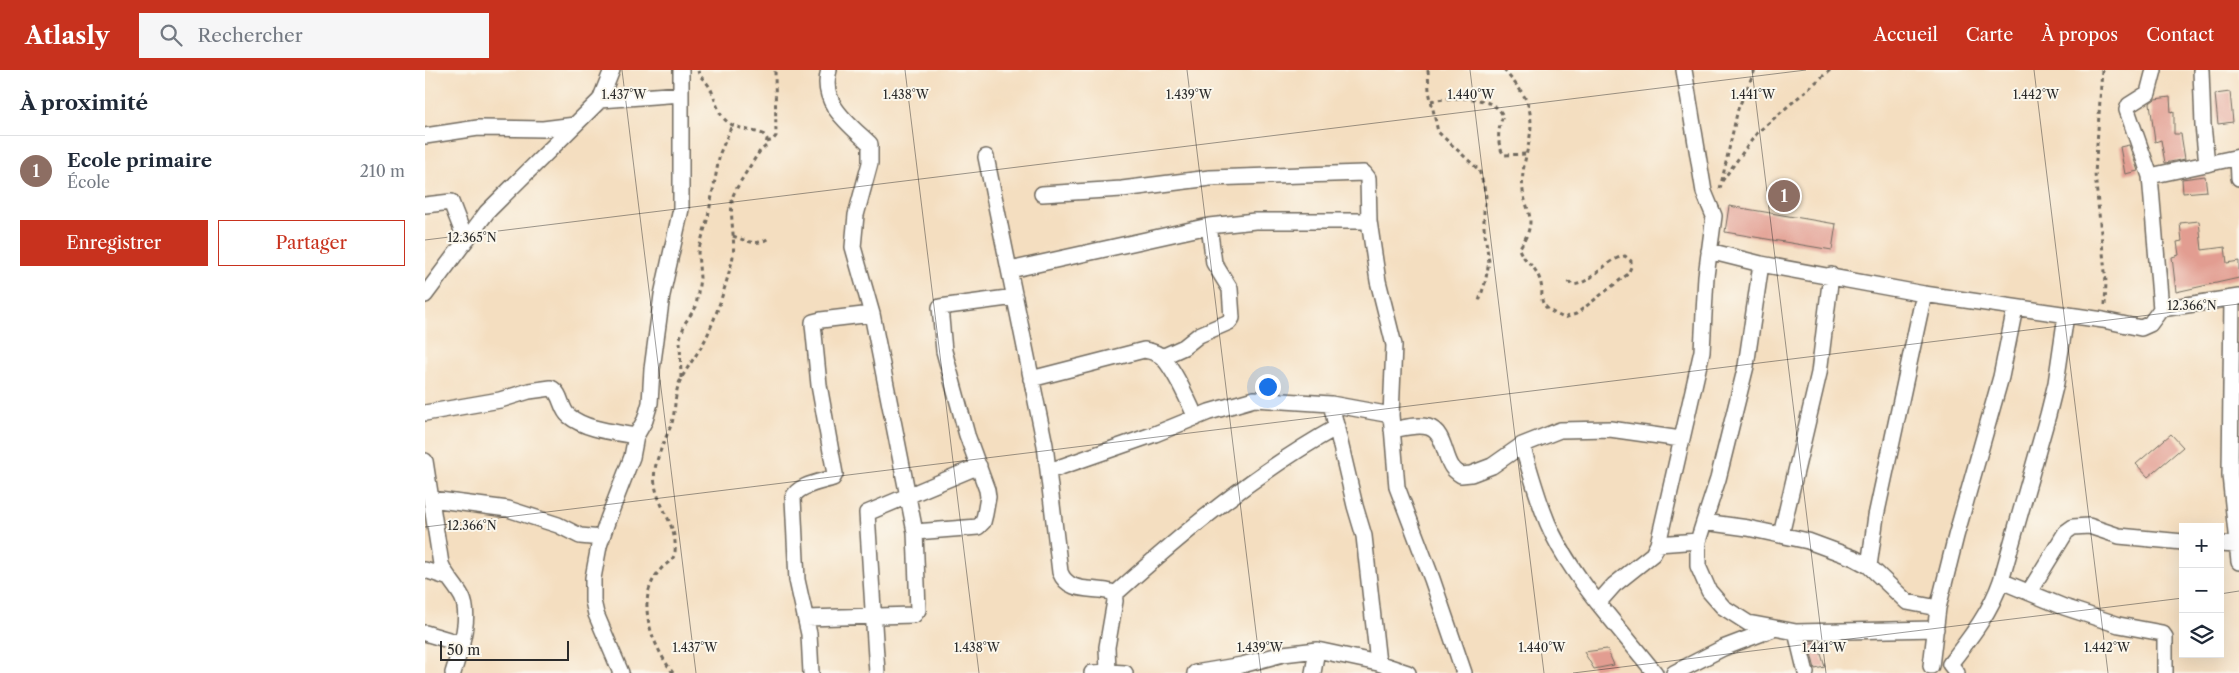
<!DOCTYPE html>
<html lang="fr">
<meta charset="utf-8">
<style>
body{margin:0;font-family:"Libre Caslon Text",serif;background:#f6f6f7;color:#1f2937}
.controls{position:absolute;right:15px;bottom:15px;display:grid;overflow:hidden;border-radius:0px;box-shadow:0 5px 20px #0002}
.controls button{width:45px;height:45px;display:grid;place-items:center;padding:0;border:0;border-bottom:1px solid #e0e1e3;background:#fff;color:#1f2937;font:25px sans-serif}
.scale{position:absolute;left:15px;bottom:12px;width:129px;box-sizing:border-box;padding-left:5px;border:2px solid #2b2b2b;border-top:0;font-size:14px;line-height:18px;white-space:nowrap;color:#2b2b2b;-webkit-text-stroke:4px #fbf7ec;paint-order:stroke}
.you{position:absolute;left:842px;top:316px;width:18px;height:18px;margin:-12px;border:4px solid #fff;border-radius:50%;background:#1a73e8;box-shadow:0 0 0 8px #1a73e833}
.badge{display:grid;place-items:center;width:32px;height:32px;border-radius:50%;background:#c8321e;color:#fff;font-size:16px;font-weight:700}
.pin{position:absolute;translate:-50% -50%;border:2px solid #fff;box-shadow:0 1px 5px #0006}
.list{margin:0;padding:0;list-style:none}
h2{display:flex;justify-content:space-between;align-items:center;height:65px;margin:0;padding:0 20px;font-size:21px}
h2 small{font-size:16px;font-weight:400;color:#747a83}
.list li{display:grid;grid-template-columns:32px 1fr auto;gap:15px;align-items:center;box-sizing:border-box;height:70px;padding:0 20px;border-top:1px solid #e0e1e3}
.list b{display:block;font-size:19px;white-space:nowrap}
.list p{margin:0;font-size:16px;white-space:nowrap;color:#747a83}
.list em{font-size:16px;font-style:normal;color:#747a83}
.actions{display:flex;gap:10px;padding:15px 20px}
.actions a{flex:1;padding:11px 0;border:1px solid #c8321e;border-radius:0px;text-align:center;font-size:18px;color:#c8321e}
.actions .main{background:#c8321e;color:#fff}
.icon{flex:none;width:28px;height:28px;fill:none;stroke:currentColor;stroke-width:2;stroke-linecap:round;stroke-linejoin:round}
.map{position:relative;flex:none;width:1814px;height:603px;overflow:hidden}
header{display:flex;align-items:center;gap:30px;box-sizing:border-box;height:70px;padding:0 25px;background:#c8321e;color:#fff}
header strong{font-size:24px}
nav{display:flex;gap:28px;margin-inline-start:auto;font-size:18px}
.search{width:350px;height:45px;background:#f6f6f7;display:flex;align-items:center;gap:12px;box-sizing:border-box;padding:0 18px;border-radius:0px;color:#747a83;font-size:19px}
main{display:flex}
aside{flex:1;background:#fff}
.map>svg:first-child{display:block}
.building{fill:#e29d91}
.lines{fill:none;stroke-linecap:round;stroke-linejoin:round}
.street-casing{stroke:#716a5f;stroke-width:18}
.path{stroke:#716a5f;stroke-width:3;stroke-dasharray:4 4;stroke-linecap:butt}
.street{stroke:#fff;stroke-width:15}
.ticks{fill:none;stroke:#2b2b2b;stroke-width:1;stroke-opacity:0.45}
.ticks-label{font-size:12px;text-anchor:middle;fill:#2b2b2b;stroke:#fbf7ec;stroke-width:4;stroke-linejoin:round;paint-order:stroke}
</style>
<header>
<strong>Atlasly</strong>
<div class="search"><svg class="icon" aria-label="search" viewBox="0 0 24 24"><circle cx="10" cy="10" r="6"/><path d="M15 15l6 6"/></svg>Rechercher</div>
<nav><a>Accueil</a><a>Carte</a><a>À propos</a><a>Contact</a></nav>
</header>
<main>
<aside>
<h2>À proximité<small></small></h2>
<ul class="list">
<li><span class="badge" style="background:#8d6e63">1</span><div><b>Ecole primaire</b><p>École</p></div><em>210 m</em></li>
</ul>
<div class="actions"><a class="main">Enregistrer</a><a>Partager</a></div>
</aside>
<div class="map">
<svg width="1814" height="603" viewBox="0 0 1814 603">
<rect width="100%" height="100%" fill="#fbf7ec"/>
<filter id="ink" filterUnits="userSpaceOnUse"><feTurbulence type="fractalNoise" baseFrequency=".02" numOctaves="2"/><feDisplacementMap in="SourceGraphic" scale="10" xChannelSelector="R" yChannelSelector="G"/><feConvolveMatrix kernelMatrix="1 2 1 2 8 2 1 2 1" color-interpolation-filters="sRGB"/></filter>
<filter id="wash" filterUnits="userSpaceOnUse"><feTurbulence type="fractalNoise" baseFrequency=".0096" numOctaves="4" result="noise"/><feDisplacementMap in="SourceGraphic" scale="20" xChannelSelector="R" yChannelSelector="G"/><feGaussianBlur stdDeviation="1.12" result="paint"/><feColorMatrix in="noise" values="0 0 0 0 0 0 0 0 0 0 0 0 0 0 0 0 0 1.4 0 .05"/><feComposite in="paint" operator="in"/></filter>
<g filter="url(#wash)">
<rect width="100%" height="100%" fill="#f4dec0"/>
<g id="blocks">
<!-- building -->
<path class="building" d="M 1805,22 L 1808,52 L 1793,54 L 1790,24 Z
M 1745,27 L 1746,42 L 1749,41 L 1749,64 L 1756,64 L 1760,89 L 1740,93 L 1736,70 L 1730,72 L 1725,33 L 1730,29 Z
M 1704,75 L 1713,101 L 1700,104 L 1695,77 Z
M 1780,106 L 1782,121 L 1758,123 L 1757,109 Z
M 1304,136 L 1411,154 L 1407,180 L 1300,162 Z
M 1774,151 L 1777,180 L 1800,177 L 1802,193 L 1814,191 L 1814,208 L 1751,222 L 1747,187 L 1754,185 L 1752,172 L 1757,171 L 1755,153 Z
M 1746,364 L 1758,377 L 1723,407 L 1711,394 Z
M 1383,571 L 1392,571 L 1400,597 L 1390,599 Z
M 1182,579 L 1189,595 L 1169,599 L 1159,582 Z"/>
</g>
</g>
<g filter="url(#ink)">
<use href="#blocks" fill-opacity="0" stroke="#716a5f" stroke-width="1"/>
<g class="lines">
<defs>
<path id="street" d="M 1776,0 L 1778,55 L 1782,94
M 175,30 L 256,24
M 0,66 L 53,58 L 118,59 L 150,55
M 561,87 L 620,375 L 635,502 C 644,525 670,516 689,523 L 690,531 L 682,577 L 683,602 L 700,603
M 1813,88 L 1814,108
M 1725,106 L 1702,40 L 1704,35 L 1723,23 L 1729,0
M 617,124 L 697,119 L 785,108 L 939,103 L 943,108 L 944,151
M 0,135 L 26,132 L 38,163 L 43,168
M 1284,181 L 1336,194 L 1499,224 L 1678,250 L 1716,258 L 1725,254 L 1736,239 L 1814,227
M 585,200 L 784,156 L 830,151 L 944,151 L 953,211 L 969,275 L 966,345 L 972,417 L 1007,509 L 1039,603
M 0,225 L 62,142 L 175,30 L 187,0
M 1807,228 L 1805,405 L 1814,492
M 1736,239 L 1725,106 L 1814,87
M 737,287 L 759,277 L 774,265 L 804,252 L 807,248 L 805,219 L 789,193 L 784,156
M 606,309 L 719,280 C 726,281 733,283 738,288 C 750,301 764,332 771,348
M 906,334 L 930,436 L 939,466 L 953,593
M 0,343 L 75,330 L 104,321 L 126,318 C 137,323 135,339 144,346 C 161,360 190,362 211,366
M 967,360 C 978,358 992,354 1003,357 C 1019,361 1019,386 1027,397 C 1029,400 1033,403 1036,405 L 1046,404 L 1067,396 L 1097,375 L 1135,360 L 1185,359 L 1256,369
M 1097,375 C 1104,397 1110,420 1118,441 C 1130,475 1151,505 1173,533
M 0,391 L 16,494 C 21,507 30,514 37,527 C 47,547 34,583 28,603
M 624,401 L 730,364 L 784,342 L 829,329 L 906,334 L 966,345
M 6,429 L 83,439 L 133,455 L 155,466 L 177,468
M 1279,452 L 1293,409 L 1321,296 L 1336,194
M 490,462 L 553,457 L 558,452 L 560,444 L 563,427 L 562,420 L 542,365 L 519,281 L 515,237 L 590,227
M 1356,465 L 1394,303 L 1406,205
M 1273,471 L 1273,496 L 1284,521 L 1298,537 L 1323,553 L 1371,562 L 1511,559
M 1233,474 L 1273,471 L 1279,452 L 1323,458 L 1383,471 L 1429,488 L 1444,496 L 1482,532 L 1513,538
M 1795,474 L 1811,475
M 1444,496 L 1451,446 L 1499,224
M 0,500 L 21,507
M 1576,511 L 1639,537 L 1694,555 L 1737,563 L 1740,567 L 1740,603
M 1604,522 L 1641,462 L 1648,457 L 1664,456 L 1694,466 L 1758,472
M 689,525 C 759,462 830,403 912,357
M 381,548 L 489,545 L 493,540 L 490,462 L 447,244 L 428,177 L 431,145 L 445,93 L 445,74 C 424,54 394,33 404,0
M 1371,562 L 1381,603
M 0,563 L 37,574
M 1506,596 L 1513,538 L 1531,466 L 1576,307 L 1590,238
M 196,603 L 171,544 L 168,531 L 168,508 L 174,476 L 183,449 L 207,387 L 211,366 L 220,350 L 225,333 L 227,299 L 237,225 L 256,139 L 256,0
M 386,603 L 384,564 L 372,510 L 368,428 C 372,415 396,412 408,408 L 410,404 L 394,315 L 388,254 L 388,252 L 396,250 L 447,244
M 452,603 L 442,443 L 554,396
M 667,603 L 683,602
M 770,603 L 817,595 L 858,584 L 892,580 L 953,593 L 983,603
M 888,603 L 892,580
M 1230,603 L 1173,533 L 1189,515 L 1228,484 L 1233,474 L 1277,281 L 1281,206 L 1289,146 L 1279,122 L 1259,0
M 1249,603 L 1298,578 L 1348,559
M 1532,603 L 1525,594 C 1545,568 1565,543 1576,511 L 1623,345 L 1631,313 L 1641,245"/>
</defs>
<!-- street casing -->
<use href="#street" class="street-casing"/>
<!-- path -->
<path class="path" d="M 1003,0 L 1004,21 L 1013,62 L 1054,100 L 1058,113 L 1061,126 L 1059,141 L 1059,157 L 1064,192 L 1060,213 L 1054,231
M 1079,0 C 1087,10 1099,22 1103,35 C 1113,66 1094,90 1098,121 C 1099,131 1105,141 1105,151 C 1105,162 1099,171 1094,179 C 1098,190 1108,194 1113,205 C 1124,229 1104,232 1139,248 L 1151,244 L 1203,204 L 1206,197 L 1206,191 L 1200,186 C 1180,189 1168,213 1148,215 L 1143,211
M 1677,0 L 1670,104 L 1681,212 L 1680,235
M 1006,31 C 1026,27 1069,24 1078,46 C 1073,58 1071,74 1079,85 L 1101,84
M 342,72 L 348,70 L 351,66 L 350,0
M 1297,111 L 1332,63 L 1405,0
M 1295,119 L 1313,39 L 1330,0
M 308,166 C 321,171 333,177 345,167
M 256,308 L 255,268 L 260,253 L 271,237 L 275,208 L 273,182 L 283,147 L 295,83 L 307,55
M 248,603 C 227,575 208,529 236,499 C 241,493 249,491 250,482 C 253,449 225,432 230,399 C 233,383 241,368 247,353 C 251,338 249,322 256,309 C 264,294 275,281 282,266 C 292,244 300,218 306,195 C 313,173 303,148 308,126 C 309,121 330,88 335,81 L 341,76 L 342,69 L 338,64 C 320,58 300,59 293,38 C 290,32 288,22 284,16 C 280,10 275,8 273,1"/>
<!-- street -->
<use href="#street" class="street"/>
</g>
</g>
<!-- ticks -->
<path class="ticks" d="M 197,0 L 271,603M 480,0 L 554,603M 762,0 L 836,603M 1045,0 L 1119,603M 1327,0 L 1401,603M 1609,0 L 1683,603M 0,170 L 1381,0M 0,457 L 1814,234M 1795,524 L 1814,521M 1148,603 L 1758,528"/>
<g class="ticks-label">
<text x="199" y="29">1.437°W</text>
<text x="481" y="29">1.438°W</text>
<text x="764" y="29">1.439°W</text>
<text x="1046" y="29">1.440°W</text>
<text x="1328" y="29">1.441°W</text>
<text x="1611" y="29">1.442°W</text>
<text x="47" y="172">12.365°N</text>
<text x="1767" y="240">12.366°N</text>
<text x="47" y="460">12.366°N</text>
<text x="270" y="582">1.437°W</text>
<text x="552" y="582">1.438°W</text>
<text x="835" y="582">1.439°W</text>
<text x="1117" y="582">1.440°W</text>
<text x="1399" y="582">1.441°W</text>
<text x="1682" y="582">1.442°W</text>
</g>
</svg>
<div class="controls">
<button>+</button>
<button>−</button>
<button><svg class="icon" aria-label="layers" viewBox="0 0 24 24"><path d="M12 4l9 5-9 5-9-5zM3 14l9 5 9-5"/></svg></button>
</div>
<div class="scale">50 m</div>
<div class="you"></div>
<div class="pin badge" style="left:1359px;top:126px;background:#8d6e63">1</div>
</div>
</main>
